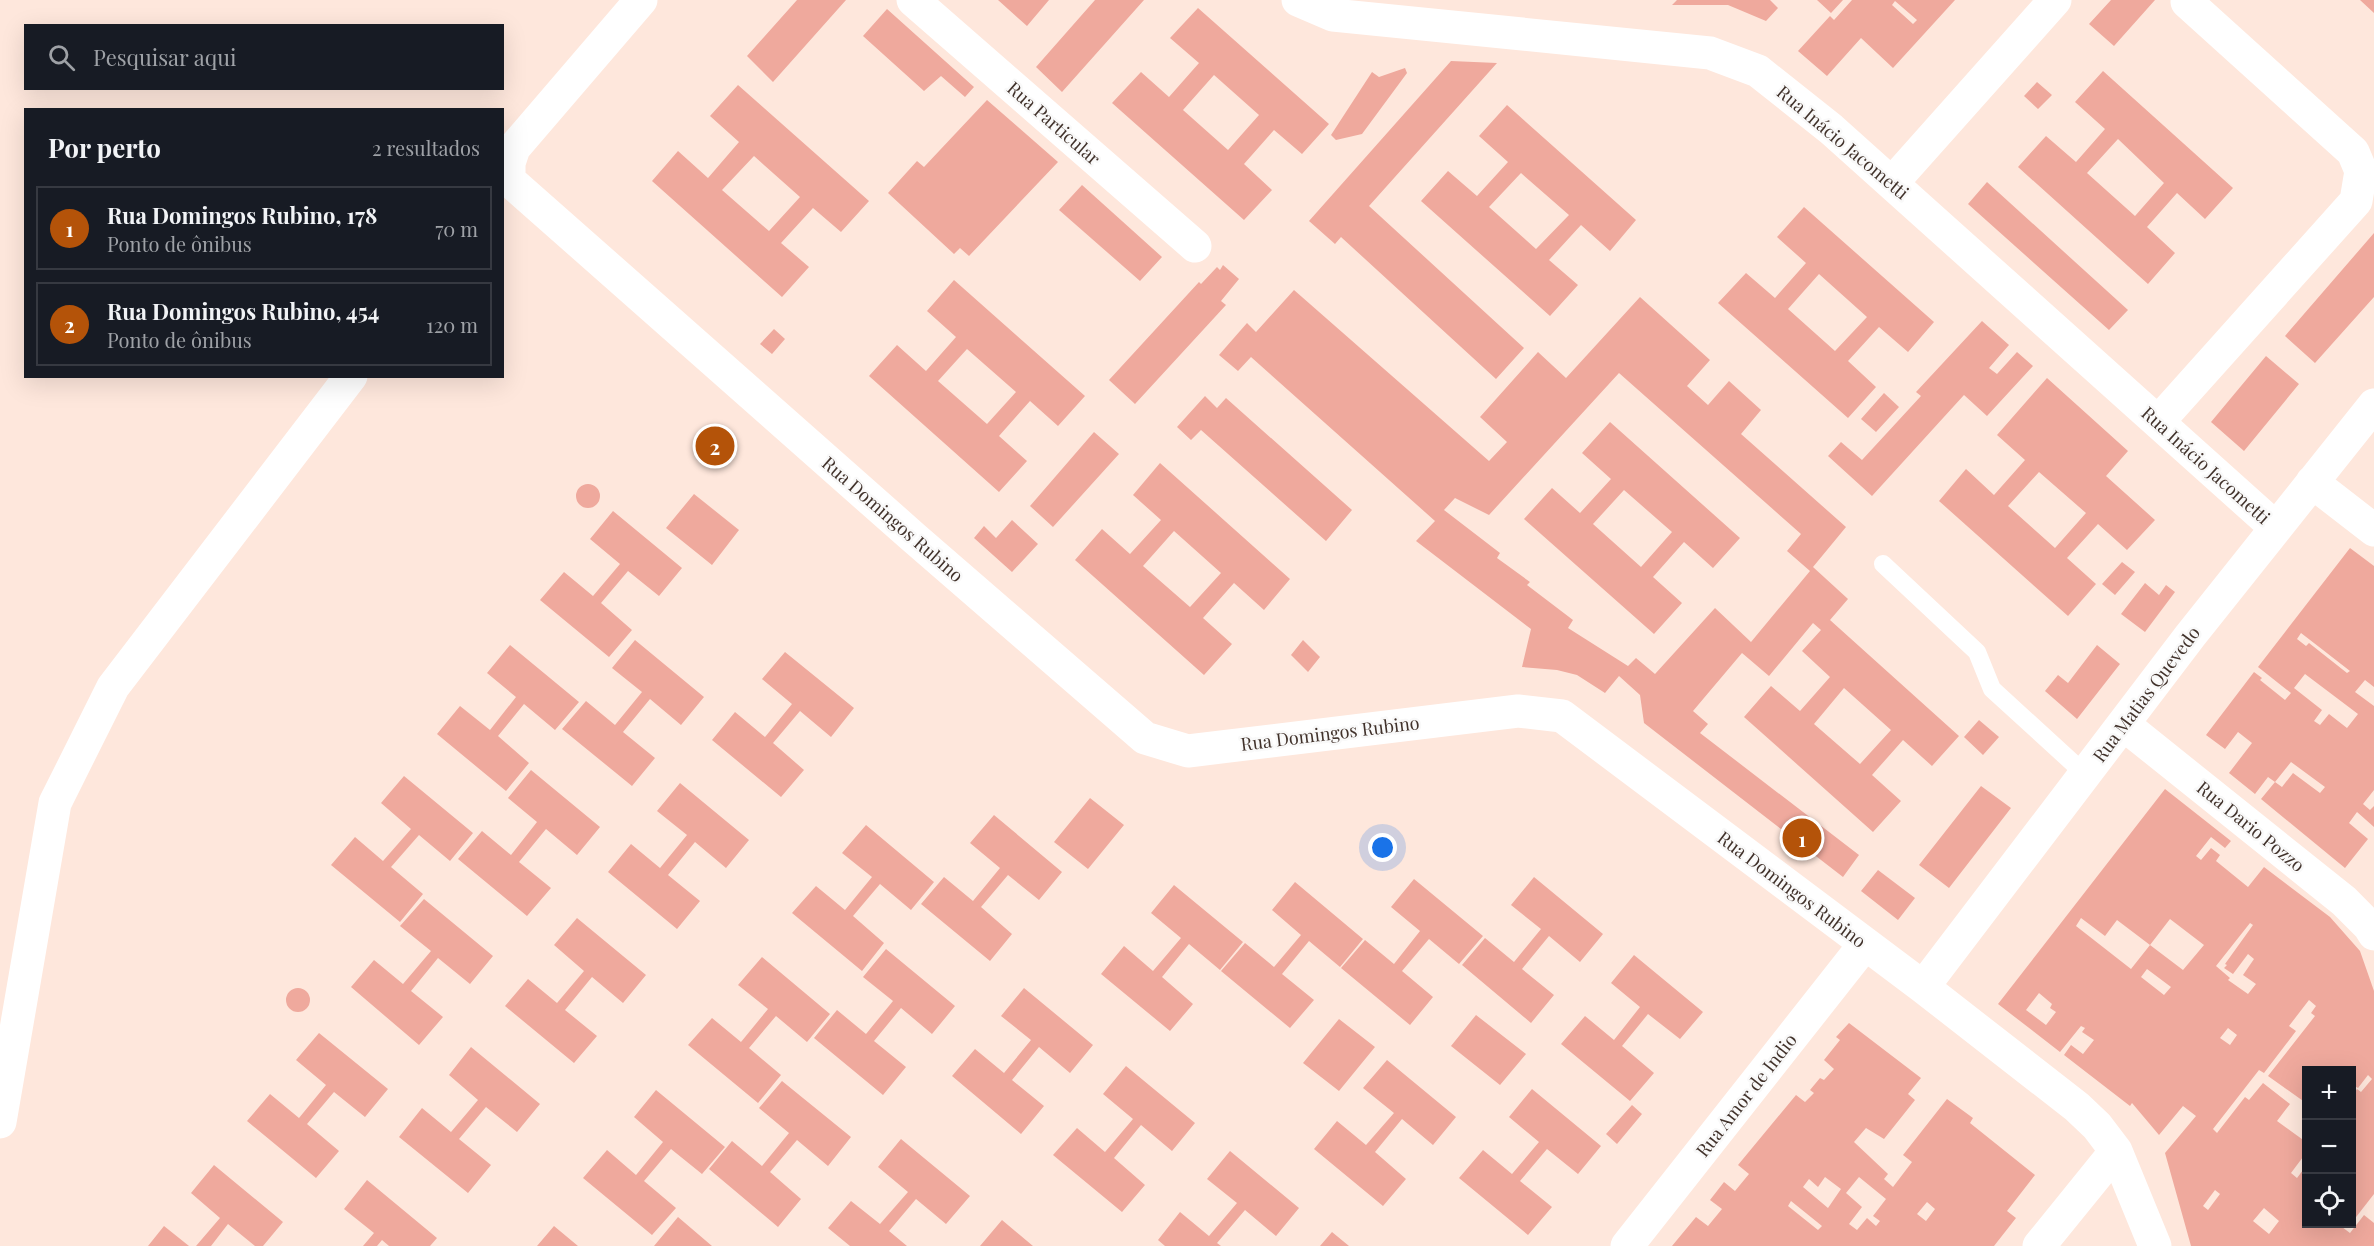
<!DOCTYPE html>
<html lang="pt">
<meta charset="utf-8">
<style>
body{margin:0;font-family:"Playfair Display",serif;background:#20242c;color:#f1f3f6}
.controls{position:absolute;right:18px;bottom:18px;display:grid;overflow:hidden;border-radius:0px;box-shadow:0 6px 24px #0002}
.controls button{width:54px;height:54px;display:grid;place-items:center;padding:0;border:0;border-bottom:2px solid #363941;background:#171b24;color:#f1f3f6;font:30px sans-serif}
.you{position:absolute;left:1383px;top:848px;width:21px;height:21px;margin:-15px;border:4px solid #fff;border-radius:50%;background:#1a73e8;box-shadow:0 0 0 9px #1a73e833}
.badge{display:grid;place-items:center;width:39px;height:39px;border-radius:50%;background:#b45309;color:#fff;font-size:20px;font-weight:700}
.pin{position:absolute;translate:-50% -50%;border:3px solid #fff;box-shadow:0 2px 6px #0006}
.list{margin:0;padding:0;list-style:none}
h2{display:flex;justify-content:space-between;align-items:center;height:78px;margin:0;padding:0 24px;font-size:26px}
h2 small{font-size:20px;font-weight:400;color:#9ea1a6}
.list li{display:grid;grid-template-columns:39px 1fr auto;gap:18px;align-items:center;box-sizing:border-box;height:84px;margin:0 12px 12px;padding:0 12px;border:2px solid #363941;border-radius:0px}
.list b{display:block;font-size:22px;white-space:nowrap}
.list p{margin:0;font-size:20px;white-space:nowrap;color:#9ea1a6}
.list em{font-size:20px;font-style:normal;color:#9ea1a6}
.icon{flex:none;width:33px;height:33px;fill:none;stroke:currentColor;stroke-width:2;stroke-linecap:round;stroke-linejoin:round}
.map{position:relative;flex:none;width:2374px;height:1246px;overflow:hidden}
.search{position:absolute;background:#171b24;box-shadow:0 6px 24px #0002;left:24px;top:24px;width:480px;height:66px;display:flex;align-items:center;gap:15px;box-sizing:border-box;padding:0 21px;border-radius:0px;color:#9ea1a6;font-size:22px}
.panel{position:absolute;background:#171b24;box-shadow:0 6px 24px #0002;left:24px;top:108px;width:480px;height:270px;border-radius:0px}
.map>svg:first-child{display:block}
.building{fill:#efa99d;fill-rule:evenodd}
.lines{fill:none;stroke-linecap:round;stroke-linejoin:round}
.service{stroke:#fff;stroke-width:18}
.minor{stroke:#fff;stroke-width:33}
.labels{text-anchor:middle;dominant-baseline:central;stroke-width:5;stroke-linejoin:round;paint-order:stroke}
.street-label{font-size:18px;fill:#41322b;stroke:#f9f9f9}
</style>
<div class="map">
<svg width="2374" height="1246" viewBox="0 0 2374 1246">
<rect width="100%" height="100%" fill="#fee7dc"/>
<!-- building -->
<path class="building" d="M 797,0 L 846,0 L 773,82 L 747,56 Z
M 998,0 L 1049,0 L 1027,26 Z
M 1095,0 L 1144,0 L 1062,92 L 1036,67 Z
M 1677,0 L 1770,0 L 1778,8 L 1766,21 L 1728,5 L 1672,5 Z
M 1817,0 L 1843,0 L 1831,13 Z
M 1852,0 L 1955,0 L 1893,68 L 1861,38 L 1827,76 L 1798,51 L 1830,16 L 1834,20 ZM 1895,1 L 1917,20 L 1913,24 L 1892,5 Z
M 2111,0 L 2155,0 L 2114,46 L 2089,24 Z
M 2360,0 L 2374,0 L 2374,13 Z
M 1198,8 L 1329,124 L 1302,154 L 1274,130 L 1244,164 L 1272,190 L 1244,220 L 1112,103 L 1141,72 L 1169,97 L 1199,63 L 1170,38 ZM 1214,75 L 1259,115 L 1228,150 L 1183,110 Z
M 887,9 L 974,87 L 965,97 L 941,76 L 924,91 L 863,36 Z
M 1451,61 L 1497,63 L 1369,206 L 1524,348 L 1496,379 L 1341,237 L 1335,244 L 1309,221 Z
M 1405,68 L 1407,73 L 1362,134 L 1336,140 L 1331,135 L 1372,72 L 1379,77 Z
M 2103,71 L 2233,188 L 2205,219 L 2177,193 L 2147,227 L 2175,253 L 2148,284 L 2018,167 L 2046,136 L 2076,162 L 2105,129 L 2075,102 ZM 2118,139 L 2164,183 L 2135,216 L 2087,173 Z
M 2037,82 L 2052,95 L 2038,109 L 2024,96 Z
M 738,85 L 869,201 L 841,232 L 813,208 L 781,243 L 809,267 L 782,297 L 652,181 L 678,151 L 708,178 L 739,142 L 710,116 ZM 754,156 L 800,197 L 769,231 L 722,190 Z
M 987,100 L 1058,162 L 969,256 L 960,248 L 954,254 L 888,193 L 917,161 L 924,167 Z
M 1507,105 L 1636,220 L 1610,251 L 1581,225 L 1549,260 L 1578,285 L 1550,316 L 1421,201 L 1448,171 L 1477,196 L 1508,162 L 1479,136 ZM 1521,173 L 1569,215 L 1536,249 L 1489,207 Z
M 1987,182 L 2128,310 L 2109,330 L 1968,204 Z
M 1082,185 L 1162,257 L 1140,281 L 1059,210 Z
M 1804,207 L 1934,322 L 1908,352 L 1879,327 L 1848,361 L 1876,387 L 1848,418 L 1718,303 L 1746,273 L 1775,298 L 1806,263 L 1777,237 ZM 1819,274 L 1867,317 L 1835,351 L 1788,309 Z
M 2374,233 L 2374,297 L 2315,363 L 2285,336 Z
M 1223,265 L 1239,279 L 1221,301 L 1226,305 L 1135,404 L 1109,380 L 1199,282 L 1201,284 L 1217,267 L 1220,270 Z
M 954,280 L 1085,396 L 1058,426 L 1030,401 L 999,436 L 1027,461 L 999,492 L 869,376 L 897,345 L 926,371 L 956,337 L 927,311 ZM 967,349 L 1016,392 L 987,424 L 938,381 Z
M 1294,290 L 1489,461 L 1507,442 L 1480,417 L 1538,352 L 1566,378 L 1640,297 L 1710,360 L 1687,386 L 1708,405 L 1729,381 L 1761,410 L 1741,434 L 1846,527 L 1813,567 L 1848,599 L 1830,620 L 1959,736 L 1932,766 L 1903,740 L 1872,775 L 1901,801 L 1873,832 L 1744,717 L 1771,686 L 1800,711 L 1830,677 L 1802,651 L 1821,630 L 1813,623 L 1769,676 L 1742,653 L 1693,711 L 1708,724 L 1700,733 L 1859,855 L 1843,877 L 1644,723 L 1640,695 L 1619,676 L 1605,693 L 1577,675 L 1557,670 L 1522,667 L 1531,629 L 1416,541 L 1435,521 L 1251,357 L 1238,371 L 1219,355 L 1247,323 L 1256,332 ZM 1619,373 L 1801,534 L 1787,551 L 1810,571 L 1751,642 L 1715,608 L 1655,674 L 1636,658 L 1628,666 L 1568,628 L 1573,620 L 1527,585 L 1530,582 L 1497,558 L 1500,553 L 1444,510 L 1455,498 L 1489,515 ZM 1844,688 L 1891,730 L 1860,764 L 1814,724 Z
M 1982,321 L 2009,345 L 1989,368 L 1997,374 L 2017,352 L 2033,366 L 1987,416 L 1964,395 L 1872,496 L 1828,456 L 1841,442 L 1862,460 L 1921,396 L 1916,392 Z
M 774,329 L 785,339 L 772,354 L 760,344 Z
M 2266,356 L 2299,384 L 2244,451 L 2211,422 Z
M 2047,378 L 2128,451 L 2106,476 L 2155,520 L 2127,550 L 2098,524 L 2067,558 L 2096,584 L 2068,616 L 1939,501 L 1966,469 L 1994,495 L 2025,460 L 1997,435 ZM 2039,472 L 2086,513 L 2055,548 L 2008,506 Z
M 1884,393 L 1899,407 L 1876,432 L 1861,419 Z
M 1205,396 L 1217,408 L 1226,398 L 1352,510 L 1326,541 L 1201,430 L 1191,440 L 1177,427 Z
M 1610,422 L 1740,538 L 1713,568 L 1684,542 L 1653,577 L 1682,603 L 1654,634 L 1524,519 L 1552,488 L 1580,513 L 1611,479 L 1582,453 ZM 1624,490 L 1672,532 L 1641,567 L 1593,524 Z
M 1094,432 L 1119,454 L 1053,527 L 1030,506 Z
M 1160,463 L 1290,579 L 1264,610 L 1234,583 L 1203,618 L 1232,644 L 1204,675 L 1075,560 L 1102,529 L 1130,554 L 1161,520 L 1133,495 ZM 1174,531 L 1221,573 L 1190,607 L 1143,566 Z
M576 496a12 12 0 1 1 24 0a12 12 0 1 1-24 0Z
M 694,494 L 739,530 L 712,565 L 666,528 Z
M 613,511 L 682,568 L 659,596 L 628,571 L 601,603 L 632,630 L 609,657 L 540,600 L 564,572 L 593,596 L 620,564 L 590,539 Z
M 1012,520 L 1038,544 L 1012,572 L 974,538 L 984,526 L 996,538 Z
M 2350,548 L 2374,566 L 2374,687 L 2365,680 L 2355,692 L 2374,706 L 2374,790 L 2363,804 L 2370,810 L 2374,806 L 2374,827 L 2357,812 L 2349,823 L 2368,839 L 2345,868 L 2261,799 L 2275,782 L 2282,787 L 2293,773 L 2320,793 L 2325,787 L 2291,762 L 2275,782 L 2268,777 L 2255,794 L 2229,773 L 2252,743 L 2238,732 L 2225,749 L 2206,735 L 2254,672 L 2262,678 L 2260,680 L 2285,700 L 2291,693 L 2258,667 ZM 2301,633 L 2323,650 L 2350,671 L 2347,673 L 2309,643 L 2306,646 L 2297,639 ZM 2305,674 L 2358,714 L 2347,728 L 2329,714 L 2320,725 L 2314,721 L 2322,710 L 2294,688 Z
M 2122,562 L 2135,572 L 2115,595 L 2102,584 Z
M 2145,583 L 2159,595 L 2166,585 L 2175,592 L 2145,632 L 2121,614 Z
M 635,640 L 704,697 L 681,725 L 650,699 L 623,732 L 655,758 L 632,786 L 562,729 L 586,701 L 615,725 L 642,692 L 612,668 Z
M 1303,640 L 1320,657 L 1308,672 L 1291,655 Z
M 510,645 L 579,702 L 555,730 L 524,704 L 498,736 L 529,763 L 506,791 L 437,734 L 460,706 L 490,730 L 516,697 L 487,673 Z
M 2097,645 L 2120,664 L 2077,719 L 2045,691 L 2058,675 L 2068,683 Z
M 785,652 L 854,708 L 831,737 L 800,711 L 773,743 L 804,770 L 781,797 L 712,740 L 735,712 L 765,737 L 792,704 L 762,679 Z
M 1979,720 L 1999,737 L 1983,755 L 1964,737 Z
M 531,770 L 600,827 L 577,855 L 546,829 L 519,862 L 551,888 L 527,916 L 458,859 L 482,831 L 511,855 L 537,822 L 508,798 Z
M 404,776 L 473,833 L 450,861 L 419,835 L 391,867 L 423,894 L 400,922 L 331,865 L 355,837 L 383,861 L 411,829 L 381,803 Z
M 680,783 L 749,840 L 726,868 L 695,842 L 668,875 L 700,901 L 677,929 L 608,872 L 631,844 L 660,868 L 687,835 L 657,811 Z
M 1981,786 L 2011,808 L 1949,888 L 1919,865 Z
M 2165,789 L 2231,841 L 2225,848 L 2211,837 L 2196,856 L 2201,860 L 2211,848 L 2220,855 L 2216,861 L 2248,887 L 2264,867 L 2330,917 L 2360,951 L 2374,991 L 2374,1194 L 2353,1221 L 2352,1096 L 2357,1089 L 2361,1092 L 2372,1079 L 2368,1075 L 2358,1088 L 2353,1085 L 2352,1087 L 2352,1070 L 2306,1070 L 2306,1103 L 2268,1076 L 2315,1016 L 2311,1013 L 2316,1006 L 2309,1000 L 2289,1026 L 2296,1031 L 2264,1073 L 2259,1070 L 2213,1129 L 2217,1133 L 2245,1097 L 2249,1100 L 2263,1083 L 2290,1104 L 2277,1121 L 2306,1142 L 2306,1153 L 2291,1173 L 2297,1178 L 2306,1166 L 2306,1224 L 2338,1224 L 2350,1233 L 2364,1215 L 2374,1223 L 2374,1246 L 2191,1246 L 2165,1153 L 2196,1116 L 2183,1106 L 2159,1135 L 2132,1103 L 2130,1106 L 2064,1055 L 2071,1045 L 2083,1054 L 2094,1040 L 2082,1032 L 2085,1028 L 2081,1026 L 2060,1052 L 1998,1004 ZM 2081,918 L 2105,936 L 2117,920 L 2150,945 L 2131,969 L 2076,926 ZM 2170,919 L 2204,945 L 2183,970 L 2150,945 ZM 2250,923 L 2253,925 L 2225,964 L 2227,965 L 2224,968 L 2233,974 L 2248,954 L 2254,959 L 2243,975 L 2256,984 L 2248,994 L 2228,980 L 2230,978 L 2216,966 ZM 2147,969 L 2171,987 L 2164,995 L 2141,977 ZM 2039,993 L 2052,1004 L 2050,1008 L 2056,1012 L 2046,1025 L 2026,1010 ZM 2228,1028 L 2237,1035 L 2230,1045 L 2220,1038 ZM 2215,1190 L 2220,1194 L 2208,1210 L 2203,1206 ZM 2264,1208 L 2279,1221 L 2269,1234 L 2253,1221 Z
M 1090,798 L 1124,825 L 1088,869 L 1054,842 Z
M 994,815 L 1062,872 L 1039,900 L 1008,875 L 981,907 L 1012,934 L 990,961 L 921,904 L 944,877 L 973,901 L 1000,868 L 970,843 Z
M 866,825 L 934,882 L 911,910 L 880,884 L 853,916 L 884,943 L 862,971 L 792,913 L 816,886 L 845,910 L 872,877 L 842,853 Z
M 1878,870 L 1915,898 L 1898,920 L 1861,891 Z
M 1534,877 L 1603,934 L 1580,962 L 1549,936 L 1522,969 L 1554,995 L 1531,1023 L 1462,965 L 1485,938 L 1514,962 L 1541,929 L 1511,905 Z
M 1414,879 L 1483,936 L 1459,964 L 1429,939 L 1402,971 L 1433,997 L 1410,1025 L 1341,968 L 1365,940 L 1394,964 L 1420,931 L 1391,907 Z
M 1295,882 L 1363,939 L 1340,967 L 1309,941 L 1282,974 L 1314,1000 L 1290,1028 L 1221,971 L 1245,943 L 1274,967 L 1301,935 L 1272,910 Z
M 1174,885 L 1243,942 L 1220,970 L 1189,944 L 1162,977 L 1193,1004 L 1170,1031 L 1101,974 L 1124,946 L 1153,971 L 1181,938 L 1151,913 Z
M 424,899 L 493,956 L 470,984 L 438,958 L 411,991 L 443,1017 L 419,1045 L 351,987 L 374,960 L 403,984 L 431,951 L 400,926 Z
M 577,918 L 646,975 L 623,1003 L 592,977 L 565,1010 L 597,1036 L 574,1063 L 505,1006 L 528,979 L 557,1003 L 584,971 L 554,945 Z
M 886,949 L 955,1006 L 932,1034 L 901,1008 L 874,1041 L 906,1067 L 883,1095 L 814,1038 L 837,1010 L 866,1034 L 893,1001 L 863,977 Z
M 1634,955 L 1703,1012 L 1680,1039 L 1648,1014 L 1622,1046 L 1654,1073 L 1630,1101 L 1561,1044 L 1585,1016 L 1614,1040 L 1640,1007 L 1611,983 Z
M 762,957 L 830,1014 L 807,1042 L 776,1016 L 749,1048 L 781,1075 L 758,1103 L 688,1045 L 712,1018 L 741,1042 L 768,1009 L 738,985 Z
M286 1000a12 12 0 1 1 24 0a12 12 0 1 1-24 0Z
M 1024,988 L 1093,1045 L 1070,1073 L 1039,1047 L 1012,1080 L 1044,1106 L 1021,1134 L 952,1076 L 975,1049 L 1004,1073 L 1031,1040 L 1001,1016 Z
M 1476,1015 L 1526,1054 L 1500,1085 L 1451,1046 Z
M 1339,1019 L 1375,1047 L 1339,1091 L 1303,1063 Z
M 1849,1023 L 1921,1078 L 1908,1094 L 1915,1100 L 1884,1139 L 1866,1128 L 1854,1142 L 1888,1174 L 1884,1179 L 1893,1187 L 1912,1162 L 1903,1155 L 1947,1099 L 1973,1118 L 1970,1123 L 2035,1175 L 2007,1211 L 2016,1218 L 1994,1246 L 1672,1246 L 1696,1217 L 1708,1226 L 1722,1209 L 1710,1200 L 1724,1182 L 1735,1191 L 1749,1174 L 1738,1165 L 1796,1095 L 1805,1102 L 1814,1093 L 1810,1090 L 1820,1078 L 1824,1080 L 1834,1069 L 1824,1060 L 1840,1040 L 1836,1037 ZM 1825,1177 L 1841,1189 L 1828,1208 L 1803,1187 L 1809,1179 L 1818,1187 ZM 1859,1177 L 1886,1199 L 1873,1216 L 1880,1221 L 1876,1226 L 1867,1218 L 1857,1230 L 1849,1224 L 1862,1207 L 1846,1193 ZM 1791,1201 L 1822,1226 L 1818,1230 L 1788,1206 ZM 1927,1202 L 1935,1209 L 1926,1221 L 1917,1214 Z
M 319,1033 L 388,1089 L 365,1117 L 334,1092 L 307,1124 L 339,1151 L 316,1178 L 247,1121 L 270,1094 L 299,1118 L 326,1085 L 296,1060 Z
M 471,1047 L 540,1104 L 517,1132 L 486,1107 L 459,1139 L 491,1165 L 468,1193 L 399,1137 L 422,1108 L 451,1132 L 478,1100 L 449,1075 Z
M 1387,1060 L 1456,1117 L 1433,1145 L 1402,1119 L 1375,1152 L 1406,1179 L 1383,1206 L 1314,1149 L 1337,1121 L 1366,1145 L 1394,1113 L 1363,1088 Z
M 1126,1066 L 1195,1123 L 1172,1151 L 1141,1125 L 1114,1158 L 1145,1185 L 1122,1212 L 1053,1155 L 1077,1128 L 1105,1152 L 1133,1119 L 1103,1094 Z
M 782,1081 L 851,1137 L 828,1166 L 797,1140 L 770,1172 L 801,1199 L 778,1227 L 709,1169 L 732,1141 L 762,1166 L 789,1133 L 759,1108 Z
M 1532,1089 L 1601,1146 L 1578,1174 L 1547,1149 L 1520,1181 L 1552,1207 L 1528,1235 L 1459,1178 L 1483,1150 L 1512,1174 L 1539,1142 L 1509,1117 Z
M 656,1090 L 725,1147 L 702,1174 L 671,1149 L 644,1181 L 676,1208 L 652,1235 L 583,1178 L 607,1150 L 636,1175 L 663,1142 L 634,1117 Z
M 1632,1105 L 1642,1114 L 1617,1144 L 1606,1134 Z
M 901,1139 L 970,1196 L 946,1224 L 916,1199 L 889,1231 L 907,1246 L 850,1246 L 828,1228 L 851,1201 L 880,1224 L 908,1192 L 878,1167 Z
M 1230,1151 L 1299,1208 L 1276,1236 L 1245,1210 L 1217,1243 L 1221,1246 L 1165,1246 L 1158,1240 L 1180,1212 L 1209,1236 L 1237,1203 L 1207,1179 Z
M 214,1165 L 283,1222 L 263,1246 L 255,1246 L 228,1224 L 211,1246 L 196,1246 L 220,1218 L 191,1193 Z
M 367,1180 L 437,1238 L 430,1246 L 389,1246 L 382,1240 L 377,1246 L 363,1246 L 374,1233 L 344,1209 Z
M 678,1217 L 712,1246 L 654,1246 Z
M 1002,1220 L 1033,1246 L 980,1246 Z
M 164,1226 L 189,1246 L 148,1246 Z
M 554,1226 L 578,1246 L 537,1246 Z
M 1332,1232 L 1349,1246 L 1320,1246 Z"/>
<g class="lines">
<!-- service -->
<path class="service" d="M 1883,564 L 1977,652 L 1992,689 L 2085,774"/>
<!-- minor -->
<path class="minor" d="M 641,0 L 514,148 L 509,163 L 509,180 L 913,537 L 1145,738 L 1188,751 L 1518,711 L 1562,716 L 1923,987 L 2077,1107 L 2097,1126 L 2116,1151 L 2155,1246
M 913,0 L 1195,246
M 1298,0 L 1333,15 L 1710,53 L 1758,71 L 1831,129 L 2276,528
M 1892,183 L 2055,0
M 2158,422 L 2356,201 L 2361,171 L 2353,152 L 2187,2
M 2312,482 L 2374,530
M 2123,724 L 2344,901 L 2369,926 L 2374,934
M 1923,987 L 2190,636 L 2374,405
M 0,1122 L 55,803 L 113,687 L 351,376
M 1627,1246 L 1865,944
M 2039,1246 L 2116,1151"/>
</g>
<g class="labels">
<!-- street labels -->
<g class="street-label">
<text transform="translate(1054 123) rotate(41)">Rua Particular</text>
<text transform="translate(1843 142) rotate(40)">Rua Inácio Jacometti</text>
<text transform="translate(2206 465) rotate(42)">Rua Inácio Jacometti</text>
<text transform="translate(893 519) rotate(41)">Rua Domingos Rubino</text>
<text transform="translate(2146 694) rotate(-53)">Rua Matias Quevedo</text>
<text transform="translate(1330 733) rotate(-7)">Rua Domingos Rubino</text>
<text transform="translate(2251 826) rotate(39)">Rua Dario Pozzo</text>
<text transform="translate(1792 889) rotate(37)">Rua Domingos Rubino</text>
<text transform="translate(1746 1095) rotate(-52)">Rua Amor de Indio</text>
</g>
</g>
</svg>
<div class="controls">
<button>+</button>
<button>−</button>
<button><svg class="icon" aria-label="locate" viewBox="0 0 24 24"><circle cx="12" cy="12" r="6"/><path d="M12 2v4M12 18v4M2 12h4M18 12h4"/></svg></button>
</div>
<div class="you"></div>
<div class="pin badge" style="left:1802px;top:838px">1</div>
<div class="pin badge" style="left:715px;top:446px">2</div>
<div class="search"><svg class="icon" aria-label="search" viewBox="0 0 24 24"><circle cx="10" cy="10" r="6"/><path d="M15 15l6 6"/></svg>Pesquisar aqui</div>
<section class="panel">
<h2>Por perto<small>2 resultados</small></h2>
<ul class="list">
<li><span class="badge">1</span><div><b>Rua Domingos Rubino, 178</b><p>Ponto de ônibus</p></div><em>70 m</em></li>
<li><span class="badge">2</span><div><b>Rua Domingos Rubino, 454</b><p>Ponto de ônibus</p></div><em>120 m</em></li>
</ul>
</section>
</div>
